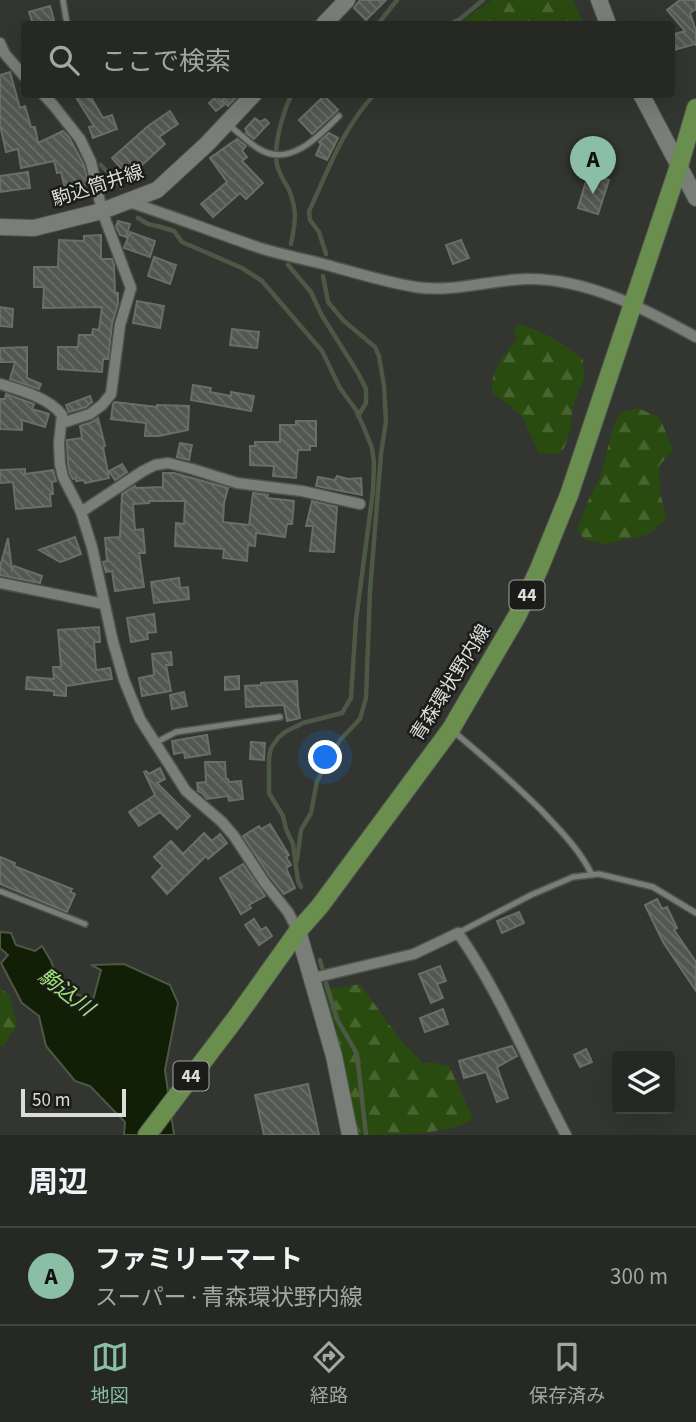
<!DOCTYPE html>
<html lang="ja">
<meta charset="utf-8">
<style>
body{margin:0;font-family:"Source Sans 3","Noto Sans JP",sans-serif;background:#2e302c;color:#f1f3f6}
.controls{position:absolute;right:21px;bottom:21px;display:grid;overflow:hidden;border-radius:7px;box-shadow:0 7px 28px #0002}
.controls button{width:63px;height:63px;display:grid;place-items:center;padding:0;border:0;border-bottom:2px solid #424441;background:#262824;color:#f1f3f6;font:35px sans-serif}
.scale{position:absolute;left:21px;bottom:18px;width:105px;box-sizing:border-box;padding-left:7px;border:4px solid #dbddda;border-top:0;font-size:19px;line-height:24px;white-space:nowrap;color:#dbddda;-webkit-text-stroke:5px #1b1c1a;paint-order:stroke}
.you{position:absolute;left:326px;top:758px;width:24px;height:24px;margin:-18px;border:5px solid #fff;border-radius:50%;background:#1a73e8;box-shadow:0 0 0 10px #1a73e833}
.badge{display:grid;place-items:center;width:46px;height:46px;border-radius:50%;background:#8abfa5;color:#111;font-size:23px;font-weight:700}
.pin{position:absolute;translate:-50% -58px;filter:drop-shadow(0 2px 4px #0008)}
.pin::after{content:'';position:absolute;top:37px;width:24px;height:21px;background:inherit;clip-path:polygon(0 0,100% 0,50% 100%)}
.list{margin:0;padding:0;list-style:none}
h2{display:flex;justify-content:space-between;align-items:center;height:91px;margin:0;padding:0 28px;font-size:30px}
h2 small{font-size:23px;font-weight:400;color:#a4a6a6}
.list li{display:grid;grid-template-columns:46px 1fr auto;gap:21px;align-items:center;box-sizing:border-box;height:98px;padding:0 28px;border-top:2px solid #424441}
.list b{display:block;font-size:26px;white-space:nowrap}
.list p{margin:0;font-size:23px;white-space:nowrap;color:#a4a6a6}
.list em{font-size:23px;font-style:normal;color:#a4a6a6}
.icon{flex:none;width:38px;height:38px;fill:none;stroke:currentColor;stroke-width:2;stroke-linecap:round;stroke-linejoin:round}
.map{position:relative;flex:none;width:696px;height:1135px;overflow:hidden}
.search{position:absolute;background:#262824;box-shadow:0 7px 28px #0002;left:21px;right:21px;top:21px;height:77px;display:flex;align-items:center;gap:18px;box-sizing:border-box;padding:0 24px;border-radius:7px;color:#a4a6a6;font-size:26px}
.sheet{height:189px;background:#262824}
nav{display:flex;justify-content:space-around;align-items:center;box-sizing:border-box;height:98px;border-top:2px solid #424441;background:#262824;font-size:19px;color:#a4a6a6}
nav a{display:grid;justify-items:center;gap:4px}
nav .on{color:#8abfa5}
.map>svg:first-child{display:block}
.forest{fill:url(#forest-firs)}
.water{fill:#101f05;stroke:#4d5845;stroke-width:2}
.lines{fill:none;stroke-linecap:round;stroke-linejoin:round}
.stream{stroke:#4d5845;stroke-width:4.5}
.building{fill:url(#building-back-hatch);stroke:#6a6e68;stroke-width:2}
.lane-casing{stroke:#50534e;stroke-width:8}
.street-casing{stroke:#50534e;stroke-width:13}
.secondary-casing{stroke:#50534e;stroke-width:18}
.primary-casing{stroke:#50534e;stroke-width:20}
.lane{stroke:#7a7e78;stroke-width:5}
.street{stroke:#7a7e78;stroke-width:10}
.secondary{stroke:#7a7e78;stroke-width:16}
.primary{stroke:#698e4d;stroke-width:18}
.labels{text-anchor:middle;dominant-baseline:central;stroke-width:5;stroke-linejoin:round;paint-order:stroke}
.shield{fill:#1b1c1a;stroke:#a1a3a0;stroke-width:2}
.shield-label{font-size:18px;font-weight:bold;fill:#dbddda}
.street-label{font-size:19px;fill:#dbddda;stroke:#1b1c1a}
.water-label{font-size:21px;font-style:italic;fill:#a3e677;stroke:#1b1c1a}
</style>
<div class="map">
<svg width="696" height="1135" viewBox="0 0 696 1135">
<defs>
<pattern id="forest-firs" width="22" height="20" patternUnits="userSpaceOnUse" patternTransform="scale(1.75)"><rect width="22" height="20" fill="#2a4b0f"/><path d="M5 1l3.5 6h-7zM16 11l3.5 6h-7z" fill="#486431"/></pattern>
<pattern id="building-back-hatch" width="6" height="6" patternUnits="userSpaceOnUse" patternTransform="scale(1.75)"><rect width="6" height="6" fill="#535751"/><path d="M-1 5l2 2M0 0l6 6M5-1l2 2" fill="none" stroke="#6b6f69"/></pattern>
</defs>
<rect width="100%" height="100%" fill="#323530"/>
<!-- forest -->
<path class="forest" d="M 492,0 L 573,0 L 584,24 L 458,24 Z
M 520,324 C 543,331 564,344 583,360 L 585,376 L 573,406 L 570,431 L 564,448 L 558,454 L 539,453 L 522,416 L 492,392 C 490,372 504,354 517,339 L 514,331 Z
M 638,408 L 660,418 L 673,450 L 659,466 L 660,491 L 666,519 L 649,534 L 605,544 L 585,540 L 577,530 L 587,503 L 601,475 L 613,428 L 620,413 Z
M 360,984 L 399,1038 L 423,1063 L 436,1063 L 449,1066 L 473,1118 C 457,1135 386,1135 358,1135 L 324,990 Z
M 0,988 L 10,996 L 17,1026 L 3,1046 L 0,1045 Z"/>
<!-- water -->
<path class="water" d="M 0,932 L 11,933 L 16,945 L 35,951 L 42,946 L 51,961 L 58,980 L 75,994 L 93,1000 L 101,970 L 91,965 L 124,964 L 170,985 L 178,1003 L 165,1070 L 174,1135 L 124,1135 L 125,1122 L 90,1086 L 75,1081 L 46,1046 L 39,1016 L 22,1003 L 1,963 L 8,955 L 0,948 Z"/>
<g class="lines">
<!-- stream -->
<path class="stream" d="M 378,24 L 397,0
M 450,24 L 460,19 L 483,0
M 101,165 L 121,187
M 138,218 L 148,224 L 161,227 L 174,231 L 182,242 L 242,268 L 262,281 L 322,351 L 340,388 L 356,410 L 364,428 L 372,448 L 374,463 L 373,491 L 356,620 L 351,698 L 342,713 L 303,723 L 285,732 L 278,738 L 271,748 L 269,758 L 269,793 L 283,816 L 286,829 L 293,844 L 298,881 L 301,887
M 291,244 C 295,223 298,212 289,190 C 285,182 279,174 277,165 C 273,145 283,112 292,94
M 326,254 L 319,232 L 310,220 L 309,211 C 328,171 343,127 375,94
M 288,265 L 311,292 L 321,314 L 358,373 L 366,389 L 366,403 L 358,416
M 297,860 L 301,830 L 311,813 L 317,781 L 340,740 L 360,719 L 366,698 L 370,591 L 381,454 L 386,421 L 384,386 L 379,356 L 375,347 L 344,321 L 328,302 L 323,276
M 320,960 L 322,968
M 326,983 L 337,1019 L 357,1054 L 366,1135"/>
</g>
<!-- building -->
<path class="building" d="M 360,0 L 386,0 L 366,20 L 354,8 Z
M 680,0 L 696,0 L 696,9 L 690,13 L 695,28 L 696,28 L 696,45 L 695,44 L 671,51 L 671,35 L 685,31 L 667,10 Z
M 50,6 L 55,24 L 33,24 L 29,12 Z
M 10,72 L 20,108 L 25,106 L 31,127 L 35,127 L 38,143 L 63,131 L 69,137 L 84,165 L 88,184 L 84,185 L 87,194 L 73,198 L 71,191 L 66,193 L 61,172 L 57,173 L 54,161 L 21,168 L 18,149 L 6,152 L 0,125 L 0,75 Z
M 85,94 L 89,94 L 103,118 L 112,115 L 117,129 L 93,138 L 89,127 L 94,126 L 77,99 Z
M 227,94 L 239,94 L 228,106 L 222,100 Z
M 217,96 L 224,105 L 216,111 L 209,103 Z
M 324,96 L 338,110 L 312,134 L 299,120 Z
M 170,111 L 178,124 L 159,137 L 165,144 L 129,177 L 112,158 L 148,126 Z
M 255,118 L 260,122 L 265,119 L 269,123 L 254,139 L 246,133 L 247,131 L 245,129 Z
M 329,133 L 338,138 L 327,160 L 316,155 L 321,144 L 319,142 Z
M 237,139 L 246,146 L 242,151 L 247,157 L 242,161 L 263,183 L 246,199 L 240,193 L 213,217 L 201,204 L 227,182 L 210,158 Z
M 28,172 L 30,188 L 0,192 L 0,176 Z
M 588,174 L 609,180 L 598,214 L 578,208 Z
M 118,221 L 130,224 L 126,237 L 120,235 L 116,226 Z
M 130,232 L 155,241 L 150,257 L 124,248 Z
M 101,235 L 101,259 L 112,259 L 114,265 L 115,293 L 118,293 L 118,303 L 112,324 L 108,359 L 103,359 L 102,372 L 58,369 L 58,347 L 78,347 L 79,335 L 92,335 L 93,329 L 99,330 L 102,307 L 43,308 L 44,287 L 34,287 L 34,267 L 58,267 L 59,240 L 84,241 L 84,236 Z
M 461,240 L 469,258 L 453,264 L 446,245 Z
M 154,257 L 176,265 L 170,284 L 148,276 Z
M 137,301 L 164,306 L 160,328 L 133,323 Z
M 0,307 L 13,309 L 12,327 L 0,326 Z
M 232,329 L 259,332 L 257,348 L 230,345 Z
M 27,347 L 27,378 L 41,384 L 39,389 L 10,379 L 15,362 L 0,362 L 0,348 Z
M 193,385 L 211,388 L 210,392 L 231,396 L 231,392 L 254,396 L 251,411 L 191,400 Z
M 6,394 L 31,403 L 34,404 L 32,409 L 49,414 L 45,427 L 22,420 L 22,430 L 0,429 L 0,399 L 5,399 Z
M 90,396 L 92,402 L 86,407 L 69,412 L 66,405 Z
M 115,402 L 157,407 L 157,405 L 189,406 L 188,430 L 159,436 L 145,436 L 146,423 L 111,419 L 113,404 Z
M 98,418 L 105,446 L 103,447 L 109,478 L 85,483 L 84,480 L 76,481 L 76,478 L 73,479 L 70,474 L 68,463 L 67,440 L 82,438 L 80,426 L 92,422 Z
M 296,421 L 316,421 L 316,446 L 310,446 L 310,450 L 298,450 L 296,478 L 273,476 L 274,466 L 250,465 L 250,446 L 255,446 L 255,442 L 280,442 L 280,425 L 296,425 Z
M 180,443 L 192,445 L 189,460 L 177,457 Z
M 122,464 L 127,472 L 115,480 L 109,471 Z
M 25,469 L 25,474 L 53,470 L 56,481 L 52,482 L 53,494 L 50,494 L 51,506 L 16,509 L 13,482 L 0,483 L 0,470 Z
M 163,473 L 174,473 L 228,488 L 224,503 L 223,522 L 249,525 L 253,493 L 268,495 L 267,498 L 294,501 L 292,524 L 287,524 L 285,537 L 256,533 L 255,546 L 248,545 L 247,561 L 223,558 L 224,549 L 175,546 L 176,523 L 184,524 L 185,501 L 149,501 L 149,503 L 133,504 L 135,530 L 143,529 L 145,553 L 139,553 L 144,587 L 115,591 L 112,571 L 106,572 L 103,562 L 107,561 L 105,538 L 120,537 L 122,494 L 135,486 L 136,488 L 163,487 Z
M 337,476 L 348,479 L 361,478 L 362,495 L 316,486 L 318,477 L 335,480 Z
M 312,501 L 337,507 L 334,552 L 310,551 L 313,526 L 306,526 Z
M 75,537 L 81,554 L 66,560 L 60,562 L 39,550 Z
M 8,538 L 12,570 L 14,566 L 42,576 L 40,583 L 0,575 L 0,567 Z
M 179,578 L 180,588 L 188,587 L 189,599 L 154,603 L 151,582 Z
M 154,614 L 156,632 L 147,633 L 148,639 L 131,642 L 127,618 Z
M 99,627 L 100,642 L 94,642 L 96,670 L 110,668 L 112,679 L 66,686 L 66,696 L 54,695 L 54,691 L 26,689 L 27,677 L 54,679 L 53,667 L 61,667 L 58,630 Z
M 171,652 L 172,665 L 166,665 L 171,691 L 142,696 L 139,678 L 154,675 L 152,654 Z
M 239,676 L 239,689 L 225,690 L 225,677 Z
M 297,681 L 298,705 L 300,718 L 287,721 L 284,705 L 246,707 L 245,686 L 261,685 L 261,683 Z
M 184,692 L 187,706 L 172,709 L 170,695 Z
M 207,735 L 210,754 L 185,758 L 184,752 L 174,754 L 172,741 Z
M 251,742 L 265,743 L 264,760 L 250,759 Z
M 205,762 L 225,762 L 226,779 L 228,779 L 229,782 L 241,781 L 243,799 L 229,801 L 228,796 L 207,799 L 203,794 L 198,791 L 197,783 L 206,782 Z
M 160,768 L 165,779 L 157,783 L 190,816 L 177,829 L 160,812 L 139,826 L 129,812 L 155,795 L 144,772 L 146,771 L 149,774 Z
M 270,824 L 289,855 L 286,857 L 291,865 L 286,868 L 295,888 L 284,894 L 271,878 L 243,836 L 259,826 L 261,829 Z
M 204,833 L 212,841 L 220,834 L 227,843 L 208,859 L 206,856 L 167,894 L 152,877 L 163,866 L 154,857 L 171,841 L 183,854 Z
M 0,857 L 15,863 L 14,866 L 72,889 L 70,892 L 75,894 L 67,912 L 0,884 Z
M 243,864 L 265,896 L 249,905 L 251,908 L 241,914 L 220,878 Z
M 657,899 L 662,909 L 667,907 L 677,928 L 674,930 L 696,962 L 696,991 L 663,942 L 645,905 Z
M 519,912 L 524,923 L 502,933 L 497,921 Z
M 254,919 L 261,930 L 266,927 L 272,936 L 259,945 L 245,925 Z
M 440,966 L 446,981 L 437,984 L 443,998 L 431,1003 L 419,974 Z
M 443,1009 L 448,1024 L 425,1032 L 420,1018 Z
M 512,1046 L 517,1056 L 497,1067 L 508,1098 L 497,1102 L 486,1072 L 464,1078 L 459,1061 Z
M 586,1049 L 592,1062 L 580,1067 L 574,1055 Z
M 308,1084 L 319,1135 L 264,1135 L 255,1095 Z"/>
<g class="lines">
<defs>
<path id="lane" d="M 63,0 L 67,24
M 229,125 C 239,133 249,143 259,149 C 290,168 319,136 339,116
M 453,731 C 484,757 514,783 542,811 C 561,831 580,850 592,875
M 155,743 L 176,732 L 280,717
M 0,891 L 85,924
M 458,933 L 531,895 L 573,877 L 599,874 L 653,887 L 696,913"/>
<path id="street" d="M 0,43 L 5,54 L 24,76
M 43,94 L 54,106 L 80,139 L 91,162 L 102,211 L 131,288 L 120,325 L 111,394 L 102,405 L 90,414 L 62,423
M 129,202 C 173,216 216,233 260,248 C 282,255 305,259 327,265 C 356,273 385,282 415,287 C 453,293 489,280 526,279 C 587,278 645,309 696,337
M 0,384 C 20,390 50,398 62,415 L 59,443 L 60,464 L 63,477 L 81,512 L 92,547 L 113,642 L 124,680 L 140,719 L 186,791 L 222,822 L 234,836 L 265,883 L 288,912 L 298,931
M 81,512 L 143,471 L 155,465 L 168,463 L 192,469 L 237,483 L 302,491 L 360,504
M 0,583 L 104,604
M 313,978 L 414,954 L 458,933 C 502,996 530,1068 566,1135"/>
<path id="secondary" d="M 599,0 L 608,24
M 324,24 L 347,0
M 641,94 L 696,198
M 0,227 L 34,228 L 102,211 L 157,190 L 207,144 L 254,94
M 298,931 L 334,1056 L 350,1135"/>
<path id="primary" d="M 147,1135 L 236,1018 L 298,931 L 320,906 L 451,729 L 517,616 L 539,569 L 569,495 L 679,166 L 696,108"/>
</defs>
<!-- lane casing -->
<use href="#lane" class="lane-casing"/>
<!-- street casing -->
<use href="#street" class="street-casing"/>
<!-- secondary casing -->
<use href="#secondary" class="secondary-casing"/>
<!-- primary casing -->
<use href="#primary" class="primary-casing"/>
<!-- lane -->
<use href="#lane" class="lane"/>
<!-- street -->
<use href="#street" class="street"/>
<!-- secondary -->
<use href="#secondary" class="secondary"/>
<!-- primary -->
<use href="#primary" class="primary"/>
</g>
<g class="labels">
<!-- shield labels -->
<g class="shield">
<rect x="509.5" y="580.5" width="35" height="29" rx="5"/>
<rect x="173.5" y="1061.5" width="35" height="29" rx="5"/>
</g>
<g class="shield-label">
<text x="527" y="595">44</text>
<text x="191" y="1076">44</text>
</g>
<!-- street labels -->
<g class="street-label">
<text transform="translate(98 186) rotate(-18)">駒込筒井線</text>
<text transform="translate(451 683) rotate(-58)">青森環状野内線</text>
</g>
<!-- water labels -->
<g class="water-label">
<text transform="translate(66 992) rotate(37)">駒込川</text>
</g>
</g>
</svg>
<div class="controls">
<button><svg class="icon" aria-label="layers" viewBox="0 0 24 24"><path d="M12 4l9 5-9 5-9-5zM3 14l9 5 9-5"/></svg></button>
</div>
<div class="scale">50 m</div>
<div class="you"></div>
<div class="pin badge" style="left:593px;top:194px">A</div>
<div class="search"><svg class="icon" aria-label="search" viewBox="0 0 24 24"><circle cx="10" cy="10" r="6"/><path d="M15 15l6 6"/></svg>ここで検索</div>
</div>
<section class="sheet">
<h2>周辺<small></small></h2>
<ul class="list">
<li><span class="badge">A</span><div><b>ファミリーマート</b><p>スーパー · 青森環状野内線</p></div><em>300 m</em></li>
</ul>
</section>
<nav>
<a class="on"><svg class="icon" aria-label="map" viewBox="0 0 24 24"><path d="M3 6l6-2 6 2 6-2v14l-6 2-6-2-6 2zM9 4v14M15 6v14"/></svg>地図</a>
<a><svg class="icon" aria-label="directions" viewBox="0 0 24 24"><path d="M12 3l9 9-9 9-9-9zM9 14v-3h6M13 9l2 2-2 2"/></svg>経路</a>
<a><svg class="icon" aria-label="saved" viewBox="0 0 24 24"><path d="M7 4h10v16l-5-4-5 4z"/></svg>保存済み</a>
</nav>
